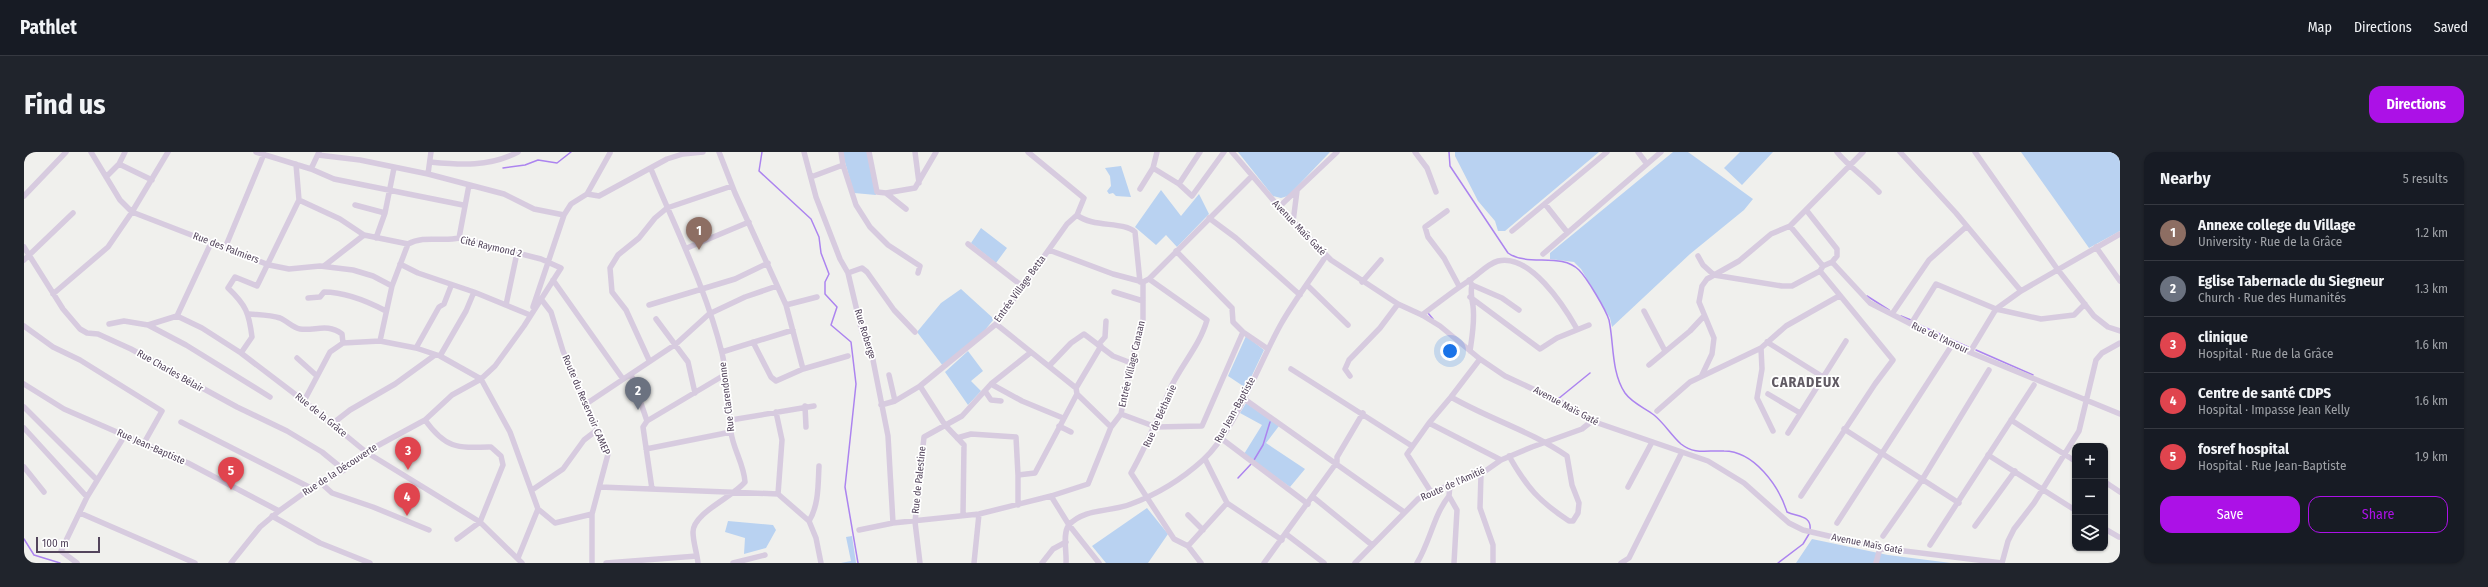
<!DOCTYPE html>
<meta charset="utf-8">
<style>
body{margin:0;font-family:"Fira Sans Condensed",sans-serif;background:#20242c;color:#f1f3f6}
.controls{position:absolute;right:12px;bottom:12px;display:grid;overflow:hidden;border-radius:8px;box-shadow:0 1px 3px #0004}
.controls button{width:36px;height:36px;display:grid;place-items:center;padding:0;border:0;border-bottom:1px solid #363941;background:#171b24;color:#f1f3f6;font:20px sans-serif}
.scale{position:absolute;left:12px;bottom:10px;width:64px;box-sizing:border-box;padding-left:4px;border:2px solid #53455c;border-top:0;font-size:11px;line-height:14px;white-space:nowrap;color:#53455c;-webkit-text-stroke:3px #fff;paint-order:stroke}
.you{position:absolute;left:1426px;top:199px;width:14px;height:14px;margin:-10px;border:3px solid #fff;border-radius:50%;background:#1a73e8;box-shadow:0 0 0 6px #1a73e833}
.badge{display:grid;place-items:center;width:26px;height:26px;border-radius:50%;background:#ac11e7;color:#fff;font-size:13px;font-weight:700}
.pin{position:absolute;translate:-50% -33px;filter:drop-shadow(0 1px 2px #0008)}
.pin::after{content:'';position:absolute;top:21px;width:14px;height:12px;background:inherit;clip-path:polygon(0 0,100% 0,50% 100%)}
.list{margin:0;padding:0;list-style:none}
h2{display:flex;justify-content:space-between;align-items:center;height:52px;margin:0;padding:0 16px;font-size:17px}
h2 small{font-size:13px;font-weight:400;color:#9ea1a6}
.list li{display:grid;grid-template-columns:26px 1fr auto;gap:12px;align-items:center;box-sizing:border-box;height:56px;padding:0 16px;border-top:1px solid #363941}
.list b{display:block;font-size:15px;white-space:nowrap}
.list p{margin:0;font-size:13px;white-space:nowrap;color:#9ea1a6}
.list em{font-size:13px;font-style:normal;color:#9ea1a6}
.actions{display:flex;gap:8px;padding:12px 16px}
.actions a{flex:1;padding:9px 0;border:1px solid #ac11e7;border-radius:12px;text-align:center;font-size:14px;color:#ac11e7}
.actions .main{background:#ac11e7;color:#fff}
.icon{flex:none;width:22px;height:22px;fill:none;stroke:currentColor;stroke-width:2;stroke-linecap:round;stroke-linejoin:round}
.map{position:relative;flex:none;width:2096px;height:411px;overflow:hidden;border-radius:12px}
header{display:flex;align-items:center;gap:24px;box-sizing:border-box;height:56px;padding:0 20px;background:#171b24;border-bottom:1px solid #363941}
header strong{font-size:19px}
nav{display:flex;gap:22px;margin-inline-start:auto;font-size:14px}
.intro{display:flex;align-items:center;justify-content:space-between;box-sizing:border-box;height:96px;padding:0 24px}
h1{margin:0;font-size:28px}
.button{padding:10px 18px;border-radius:12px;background:#ac11e7;color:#fff;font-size:14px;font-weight:700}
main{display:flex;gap:24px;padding:0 24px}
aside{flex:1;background:#171b24;border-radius:12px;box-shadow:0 1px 3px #0004}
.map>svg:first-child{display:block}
.green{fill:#b9d2f1}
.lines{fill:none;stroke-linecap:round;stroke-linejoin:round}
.stream{stroke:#ac84ef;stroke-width:1.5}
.minor{stroke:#d7cbdf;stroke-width:5.5}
.labels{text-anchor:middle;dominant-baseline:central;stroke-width:3.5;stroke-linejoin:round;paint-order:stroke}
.street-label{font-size:10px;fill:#53455c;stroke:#fff}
.district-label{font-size:14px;font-weight:bold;letter-spacing:1px;fill:#605a63;stroke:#fff}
</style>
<header>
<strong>Pathlet</strong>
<nav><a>Map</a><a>Directions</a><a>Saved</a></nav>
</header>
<div class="intro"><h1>Find us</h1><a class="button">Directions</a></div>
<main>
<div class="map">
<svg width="2096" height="411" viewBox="0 0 2096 411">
<rect width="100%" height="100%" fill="#f0f0ed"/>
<!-- green -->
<path class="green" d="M 818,0 L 843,0 L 852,43 L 830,41 Z
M 1214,0 L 1306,0 L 1264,44 L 1257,46 L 1249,44 Z
M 1431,0 L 1575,0 L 1481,79 L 1474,79 L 1471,69 L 1454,49 L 1431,4 Z
M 1649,0 L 1664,0 L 1729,47 L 1720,58 L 1666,102 L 1588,175 L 1586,166 L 1557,117 L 1550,110 L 1526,107 L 1526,101 Z
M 1716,0 L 1749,0 L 1718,33 L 1700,16 Z
M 1997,0 L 2096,0 L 2096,79 L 2065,96 Z
M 1097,14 L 1107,45 L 1092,44 L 1089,41 L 1085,42 L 1083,39 L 1087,34 L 1086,24 L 1081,16 Z
M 1137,38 L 1157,64 L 1175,42 L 1185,62 L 1153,95 L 1142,83 L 1132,93 L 1111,75 Z
M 957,76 L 983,96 L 972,111 L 947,91 Z
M 937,137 L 970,167 L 961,178 L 919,214 L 893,180 L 917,151 Z
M 1222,184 L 1240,198 L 1222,236 L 1204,224 Z
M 944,199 L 959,219 L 947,229 L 957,239 L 944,253 L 921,220 Z
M 1222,251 L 1255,274 L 1242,291 L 1281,317 L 1266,335 L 1220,302 L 1238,273 L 1216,261 Z
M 1123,356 L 1144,382 L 1124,411 L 1082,411 L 1068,394 Z
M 704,369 L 749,373 L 752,378 L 742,396 L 720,402 L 721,386 L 701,380 Z
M 828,384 L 832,411 L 817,411 L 827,409 L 822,385 Z
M 1788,387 L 1864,403 L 1927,411 L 1772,411 Z"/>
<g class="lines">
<!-- stream -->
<path class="stream" d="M 738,0 L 735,19 L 787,67 L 795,85 L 797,101 L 805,122 L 801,130 L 801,142 L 813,155 L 807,173 L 827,190 L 832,232 L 821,335 L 834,411
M 1425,0 L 1426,14 L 1484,101 C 1504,115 1537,100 1555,118 C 1563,126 1582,158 1585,168 C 1590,191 1587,220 1601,241 C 1608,251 1621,256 1630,263 C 1640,271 1647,283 1657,292 C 1671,303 1683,298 1700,299 C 1730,299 1755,334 1763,360 C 1773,365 1788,363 1786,378
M 479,16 L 501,13 L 514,8 L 533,11 L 547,0
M 1843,144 L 1865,158
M 1404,161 L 1409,167
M 1877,164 L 1887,168
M 1891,171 L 1920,184
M 1926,187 L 1944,195
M 1952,198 L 2009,223
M 1534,247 L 1566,221
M 1230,308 L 1239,293 L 1246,270
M 1214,326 L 1228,311
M 0,387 L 10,403 L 36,411
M 1754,411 L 1779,392 L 1785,382"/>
<!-- minor -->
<path class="minor" d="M 67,0 L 96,48 L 108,60 L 245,113 L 265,117 L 296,114 L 329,118 L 349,124 L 368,134
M 232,0 L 287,17 L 310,27 L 439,53
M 695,0 L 711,41 L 762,153 L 779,217
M 780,0 L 792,45 L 816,107 L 824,121 L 838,180 L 848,203 L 864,284 L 869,371
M 845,0 L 853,40 L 862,41 L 882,57
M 891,0 L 895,31
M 1208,0 L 1255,55 L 1307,108 L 1374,152 L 1398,163 L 1416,174 L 1456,207 L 1481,224 L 1539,251 L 1568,269 L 1684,309 L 1720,331 L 1765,371 L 1779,378 L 1856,396 L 1978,411
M 1391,0 L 1403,16 L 1412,40
M 1614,0 L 1623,12
M 1813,0 C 1825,15 1841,25 1855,40
M 1876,0 L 1932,61 L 1997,139
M 1951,0 L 2034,118 L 2070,164 L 2084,175 L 2096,179
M 294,3 L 336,8 L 404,22 L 480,42 L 510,57 L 540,63
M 406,10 C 437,13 465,15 494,0
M 95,12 L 128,28
M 819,13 L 832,53 L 846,75 L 864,93 L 896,114 L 894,121
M 1129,16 L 1155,32 L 1168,44 L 1200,0
M 287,17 L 295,0
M 627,17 C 652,78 682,136 698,201 C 704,227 704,254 707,280 C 709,297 720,312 721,330 C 709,345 669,361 669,380 C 669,390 673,401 674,411
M 404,22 L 407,0
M 82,25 L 95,12 L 101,0
M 787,25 L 819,13 L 817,0
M 1155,32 L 1176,0
M 1116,37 L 1129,16 L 1133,0
M 862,41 L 891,36 L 912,0
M 563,42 L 575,44 L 643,7 L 659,2 L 679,0
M 0,44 L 42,0
M 1521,52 L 1543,80
M 331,53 L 361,61
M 1255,55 L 1313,0
M 1423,59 L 1401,75 L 1404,85 L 1420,106 L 1435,134
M 1783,59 L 1813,97 L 1813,104 L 1808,110
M 1053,63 C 1069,76 1099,69 1111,80 L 1116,130
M 1185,66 L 1212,86 L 1276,143
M 1269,70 L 1273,39
M 1766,74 L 1799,114 L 1808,110 L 1846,151 L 1928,193 L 2096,262
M 1488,79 L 1583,0
M 352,86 L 361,61 L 370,16
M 435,86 L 445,33
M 944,92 L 998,134
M 0,95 L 39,157 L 56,177 L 63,181 L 74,182 L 107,197 L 213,255 L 263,279 L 298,300 L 320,318
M 2072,95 L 2096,129
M 201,96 L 240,2
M 663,96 L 725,70
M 1025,98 L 1089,122 L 1119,130
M 1152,99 L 1208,156 L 1209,170 L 1219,180 L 1244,197
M 1519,102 L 1637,0
M 1674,104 L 1679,113 L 1690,123 L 1758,134 L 1768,134 L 1796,119
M 0,108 L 49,61
M 376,112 L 394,121 L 450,140 L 506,163
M 300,114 L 340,83
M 824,121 L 838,116 L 843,120 L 870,158 L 891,180
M 1125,127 L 1183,168 C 1176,193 1158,212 1147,235 C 1134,265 1123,293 1107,321 L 1150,387 L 1164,394 L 1177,411
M 529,128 L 599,227
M 1445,128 L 1448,133 C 1446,141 1448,146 1449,154 C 1451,169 1448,185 1446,199
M 1338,130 L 1357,108
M 1283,133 L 1324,173
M 1448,133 L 1478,146 L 1495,158
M 1090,140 L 1119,149
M 29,142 L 84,95 L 108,60 L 144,0
M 1446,145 L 1516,197 L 1533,186 L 1565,173
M 284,146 L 296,145 L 300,140 C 322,140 343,149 362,159
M 517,147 L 527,160 L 539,199 L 584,302 L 568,362 L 568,411
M 482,153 L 493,101
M 625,153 L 711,127 L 744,111
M 762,153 L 793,145
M 509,155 L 540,63 L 547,52 L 563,42 L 586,1
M 1620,159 L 1641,199
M 225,162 C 236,163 246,163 256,166 C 263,169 269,176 276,177 C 292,179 303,171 318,182 L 319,191
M 1868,162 L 1905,108 L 1943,74
M 1398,163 C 1414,151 1429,139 1446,128 C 1454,123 1463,112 1474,109 C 1506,101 1540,154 1553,177
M 153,164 L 187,91
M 632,167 L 664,210 L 671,241
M 85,172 L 100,169 L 124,173 L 153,164 L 178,176 L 217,201 L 280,249 L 342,300 L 456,370 L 498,411
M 972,172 L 1052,236 L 1053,242 L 1087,275
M 1887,172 L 1912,132 L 1972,157 L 2017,167 L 2050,163 L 2061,152
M 124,173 L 162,193 L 246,245
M 0,174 L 29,195 L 56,208 L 138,259 L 120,291
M 356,189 L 368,134 L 384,92
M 729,190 L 747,225 L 752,229 L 779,217 L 824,204
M 1743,190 L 1799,225
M 1074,193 L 1081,185 L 1082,169
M 392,196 L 415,155 L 420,152 L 427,134
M 1737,196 L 1738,217 L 1733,246 L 1749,279
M 698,200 L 769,178
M 1946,200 L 1972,157 L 1997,139 L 2096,82
M 217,201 L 228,185 C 225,161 222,153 204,136 L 211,125 L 233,134 L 275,48
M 416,204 L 442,159 L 450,140
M 273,206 L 293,224
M 625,208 L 602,158 L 588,140 L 586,116 L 594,103 L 615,86 L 631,66 L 643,56 L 708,34
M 1625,213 L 1666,179 L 1680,164
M 1025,214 L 1047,191 L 1060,182 L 1089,204 L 1107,211
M 1267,217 L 1388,294
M 607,222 L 623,269
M 865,223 L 871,249
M 1678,223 L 1688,202 L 1690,186 L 1675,150 L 1678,134 L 1683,127 L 1715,109 L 1747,82 L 1766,74 L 1839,0
M 1326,224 L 1321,217 L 1325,208 L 1356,176 L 1374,152
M 0,232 L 40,257 L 164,311 L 255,359
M 967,232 L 998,249 L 1039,266
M 896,234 L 921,273 L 940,293 L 939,363
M 1052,236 L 1077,194
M 961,239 L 967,248 L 977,249
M 1744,242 L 1776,261
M 1427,245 C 1465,267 1507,279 1543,304 L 1548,333 L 1555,351 L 1554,361 L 1549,369 L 1545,369 C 1515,349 1503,336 1485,304
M 1219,246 L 1380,360
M 280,249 L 306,200 L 319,191 L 356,189 L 392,196 L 416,204 L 457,227 L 486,280 L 514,357 L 494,406
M 562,252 L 652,192 L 685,162 L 721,145 L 753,134
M 857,253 L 871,249 L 896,234 L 972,172 L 1043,72 L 1053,63 L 1060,46 L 1004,0
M 781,254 L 782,275
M 0,255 L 73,328
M 1633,259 L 1666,230 L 1737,196 L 1762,174 L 1815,144
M 752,260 L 758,288 L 754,342 L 785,369 L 792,386 L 797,411
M 1097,262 L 1132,275 L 1178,274 L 1219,180
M 401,268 C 422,297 433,296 467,295 L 477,304 L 479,313 L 456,370 L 433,387
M 707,268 L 790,254
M 1987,268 L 2051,309
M 157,270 L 287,336
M 1405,271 L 1477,308
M 308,272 L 326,258 L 371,232 L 411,203
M 1035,274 L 1047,280
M 0,276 L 63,345
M 1820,277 L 1935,351
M 1764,281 L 1822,189
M 933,286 L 947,282 L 992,285 L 994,323
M 1198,287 L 1284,352
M 622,297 L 707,280
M 1964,303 L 2051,358
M 1181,307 L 1203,351 L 1258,388
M 0,315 L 20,340
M 1457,322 L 1456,356 L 1469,393 L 1469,411
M 2081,330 L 2096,340
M 297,331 L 308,341 L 349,355 L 405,378
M 1426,333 L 1425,344 L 1433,358 L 1430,411
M 576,335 L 754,342
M 1604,335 L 1627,292
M 628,337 L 619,275 L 623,269 L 702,222
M 508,338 L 539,317 L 560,288 L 573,278
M 1407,340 L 1383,302 L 1405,271 L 1427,245 L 1456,207
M 1027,344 L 1045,373 L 1075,411
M 1777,344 L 1851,232 L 1869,208 L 1796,119 L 1799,114
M 1289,345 L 1348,393
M 994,353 L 994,323 L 1011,321 L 1053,242
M 514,357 L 531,371 L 568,362
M 56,361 L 171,411
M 1164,363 L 1179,378
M 248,364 L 296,391 L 346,411
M 785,369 C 795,353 794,332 795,314
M 1813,371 L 1928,193
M 1951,374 L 1991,319
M 2081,377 L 2095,385
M 835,378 L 869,371 L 955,362 L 1027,344 L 1064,332 L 1087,275 L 1097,262 L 1107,211 L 1119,168 L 1119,130 L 1125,127 L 1228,24
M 1262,382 L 1300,411
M 1859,384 L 1898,328 L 1965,218
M 1906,393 L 2010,233
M 1164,394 L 1203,351
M 53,411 L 37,399 L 63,345 L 101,283
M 207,411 L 236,375 L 255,359 L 287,336 L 320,318 L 342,300 L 401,268 L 428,243 L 457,227 L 471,214 L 500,174 L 537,116 L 517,107 L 435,86 C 418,90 400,83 384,92 L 340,83 L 316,67 L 275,48 L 272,12
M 582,411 L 673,404
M 709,411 L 741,403
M 896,411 L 891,370 L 900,285 L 938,264 L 967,232 L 1006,201
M 950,411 L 955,362
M 1018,411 L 1029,397 L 1042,390
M 1042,411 C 1043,401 1038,381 1045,373 C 1060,356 1088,360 1107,352 C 1134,342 1158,327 1179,308 C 1211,279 1235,211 1257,172 C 1270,149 1287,127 1302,104
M 1240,411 L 1313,310 L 1313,305 L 1339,261
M 1331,411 L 1394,347 L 1407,340 L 1457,322 L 1477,308 L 1508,295 L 1558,277 L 1568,269
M 1393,411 C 1406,390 1410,362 1425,344
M 1597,411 L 1605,406 L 1658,300
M 1852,411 L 1856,396
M 1978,411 L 1984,389 L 1990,377 L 2010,351 L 2055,279 L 2072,208 L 2078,201 L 2096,191"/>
</g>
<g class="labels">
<!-- street labels -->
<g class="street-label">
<text transform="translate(1275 76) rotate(46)">Avenue Maïs Gaté</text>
<text transform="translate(467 95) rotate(13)">Cité Raymond 2</text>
<text transform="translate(202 96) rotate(21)">Rue des Palmiers</text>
<text transform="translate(996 137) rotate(-54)">Entrée Village Betta</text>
<text transform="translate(841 182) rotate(73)">Rue Roberge</text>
<text transform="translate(1916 186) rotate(25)">Rue de l'Amour</text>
<text transform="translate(1108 212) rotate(-77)">Entrée Village Canaan</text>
<text transform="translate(146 219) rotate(30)">Rue Charles Bélair</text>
<text transform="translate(703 245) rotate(-97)">Rue Clarendonne</text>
<text transform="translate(562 253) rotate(67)">Route du Reservoir CAMEP</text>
<text transform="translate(1542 254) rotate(28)">Avenue Maïs Gaté</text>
<text transform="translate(1211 258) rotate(-61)">Rue Jean-Baptiste</text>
<text transform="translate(297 263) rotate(39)">Rue de la Grâce</text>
<text transform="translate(1136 264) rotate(-66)">Rue de Béthanie</text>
<text transform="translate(127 295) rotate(24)">Rue Jean-Baptiste</text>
<text transform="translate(316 318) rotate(-33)">Rue de la Découverte</text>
<text transform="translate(895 328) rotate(-84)">Rue de Palestine</text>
<text transform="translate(1429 332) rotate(-24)">Route de l'Amitié</text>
<text transform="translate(1843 392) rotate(11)">Avenue Maïs Gaté</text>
</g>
<!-- district labels -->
<g class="district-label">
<text x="1782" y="230">CARADEUX</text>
</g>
</g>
</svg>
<div class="controls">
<button>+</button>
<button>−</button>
<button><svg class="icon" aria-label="layers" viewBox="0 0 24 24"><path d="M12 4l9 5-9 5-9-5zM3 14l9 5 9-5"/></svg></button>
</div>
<div class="scale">100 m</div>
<div class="you"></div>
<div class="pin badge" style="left:675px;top:98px;background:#8d6e63">1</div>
<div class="pin badge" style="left:614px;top:258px;background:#6b7280">2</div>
<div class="pin badge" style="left:384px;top:318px;background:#e0444e">3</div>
<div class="pin badge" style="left:383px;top:364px;background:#e0444e">4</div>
<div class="pin badge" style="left:207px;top:338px;background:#e0444e">5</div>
</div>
<aside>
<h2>Nearby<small>5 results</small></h2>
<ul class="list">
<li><span class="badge" style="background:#8d6e63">1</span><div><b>Annexe college du Village</b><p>University · Rue de la Grâce</p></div><em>1.2 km</em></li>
<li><span class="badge" style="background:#6b7280">2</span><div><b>Eglise Tabernacle du Siegneur</b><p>Church · Rue des Humanités</p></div><em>1.3 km</em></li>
<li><span class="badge" style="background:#e0444e">3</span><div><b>clinique</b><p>Hospital · Rue de la Grâce</p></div><em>1.6 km</em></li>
<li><span class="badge" style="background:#e0444e">4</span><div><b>Centre de santé CDPS</b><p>Hospital · Impasse Jean Kelly</p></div><em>1.6 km</em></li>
<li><span class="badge" style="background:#e0444e">5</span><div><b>fosref hospital</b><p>Hospital · Rue Jean-Baptiste</p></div><em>1.9 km</em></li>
</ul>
<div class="actions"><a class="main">Save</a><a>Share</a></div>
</aside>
</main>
